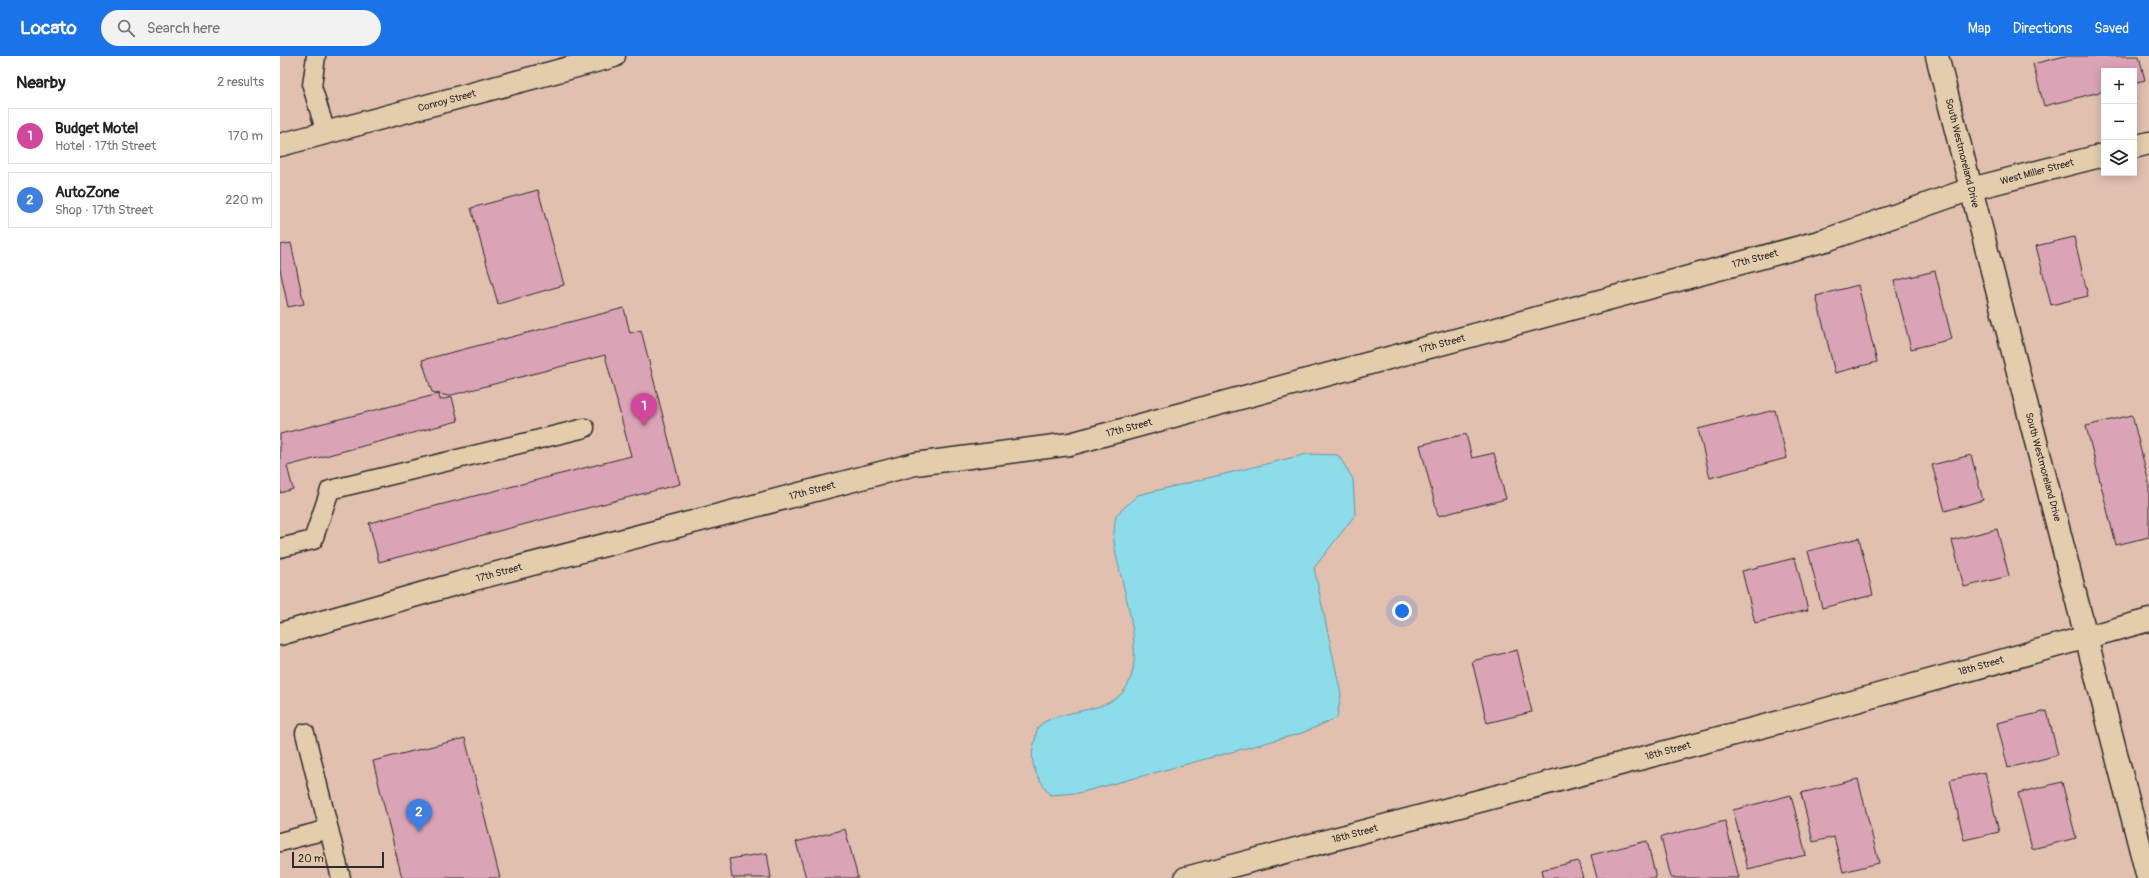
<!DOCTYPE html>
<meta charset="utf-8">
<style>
body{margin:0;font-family:Pangolin,sans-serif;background:#f2f2f2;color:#222}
.controls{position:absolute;right:12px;top:12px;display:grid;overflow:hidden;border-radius:0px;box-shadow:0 2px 10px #0003}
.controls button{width:36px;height:36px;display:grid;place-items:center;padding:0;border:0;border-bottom:1px solid #e0e0e0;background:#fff;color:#222;font:20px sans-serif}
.scale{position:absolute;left:12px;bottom:10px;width:92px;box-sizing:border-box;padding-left:4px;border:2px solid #2b2b2b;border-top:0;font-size:11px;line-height:14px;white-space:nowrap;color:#2b2b2b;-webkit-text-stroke:3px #e4cdad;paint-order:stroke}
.you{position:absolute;left:1122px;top:555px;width:14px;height:14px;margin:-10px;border:3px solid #fff;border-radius:50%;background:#1a73e8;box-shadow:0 0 0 6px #1a73e833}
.badge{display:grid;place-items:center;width:26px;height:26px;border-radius:50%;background:#1a73e8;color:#fff;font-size:13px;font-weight:700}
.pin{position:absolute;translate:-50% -33px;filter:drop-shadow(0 1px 2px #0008)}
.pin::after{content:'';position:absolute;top:21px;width:14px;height:12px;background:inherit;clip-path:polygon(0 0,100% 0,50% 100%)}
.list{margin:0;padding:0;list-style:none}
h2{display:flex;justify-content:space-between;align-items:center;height:52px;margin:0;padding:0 16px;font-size:17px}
h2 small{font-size:13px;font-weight:400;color:#767676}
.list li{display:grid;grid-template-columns:26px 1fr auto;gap:12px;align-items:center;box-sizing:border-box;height:56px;margin:0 8px 8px;padding:0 8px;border:1px solid #e0e0e0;border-radius:0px}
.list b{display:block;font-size:15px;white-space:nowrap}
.list p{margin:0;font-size:13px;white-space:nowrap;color:#767676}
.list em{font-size:13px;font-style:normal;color:#767676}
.icon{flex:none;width:22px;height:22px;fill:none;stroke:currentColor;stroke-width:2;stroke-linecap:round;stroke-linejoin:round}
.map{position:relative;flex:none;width:1869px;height:822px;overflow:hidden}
header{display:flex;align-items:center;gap:24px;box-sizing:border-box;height:56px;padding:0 20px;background:#1a73e8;color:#fff}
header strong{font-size:19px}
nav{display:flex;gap:22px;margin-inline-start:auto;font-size:14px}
.search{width:280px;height:36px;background:#f2f2f2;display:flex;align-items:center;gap:10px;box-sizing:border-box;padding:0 14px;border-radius:22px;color:#767676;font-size:15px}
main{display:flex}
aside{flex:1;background:#fff}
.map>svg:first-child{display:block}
.water{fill:#8ddcea;stroke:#66959e}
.building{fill:#dba3b6;stroke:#2b2b2b}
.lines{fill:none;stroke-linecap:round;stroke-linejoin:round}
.lane-casing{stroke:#2b2b2b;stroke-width:21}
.street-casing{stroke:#2b2b2b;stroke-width:25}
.secondary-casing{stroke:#2b2b2b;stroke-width:25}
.lane{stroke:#e4cdad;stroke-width:18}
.street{stroke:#e4cdad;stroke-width:22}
.secondary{stroke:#e4cdad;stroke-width:22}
.labels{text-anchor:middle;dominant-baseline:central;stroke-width:3;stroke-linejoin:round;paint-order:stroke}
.street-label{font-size:10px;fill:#2b2b2b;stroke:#e4cdad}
</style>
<header>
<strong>Locato</strong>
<div class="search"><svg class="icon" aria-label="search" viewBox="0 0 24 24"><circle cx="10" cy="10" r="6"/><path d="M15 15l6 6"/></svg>Search here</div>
<nav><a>Map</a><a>Directions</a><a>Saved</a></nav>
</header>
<main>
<aside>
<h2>Nearby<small>2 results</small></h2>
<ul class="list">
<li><span class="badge" style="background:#d1479c">1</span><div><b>Budget Motel</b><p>Hotel · 17th Street</p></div><em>170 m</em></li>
<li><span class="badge" style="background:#3f7fe0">2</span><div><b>AutoZone</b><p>Shop · 17th Street</p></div><em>220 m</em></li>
</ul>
</aside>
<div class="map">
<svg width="1869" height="822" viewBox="0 0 1869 822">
<rect width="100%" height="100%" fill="#e1c0b0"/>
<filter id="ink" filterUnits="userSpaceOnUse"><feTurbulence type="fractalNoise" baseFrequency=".025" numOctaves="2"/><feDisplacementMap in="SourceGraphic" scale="8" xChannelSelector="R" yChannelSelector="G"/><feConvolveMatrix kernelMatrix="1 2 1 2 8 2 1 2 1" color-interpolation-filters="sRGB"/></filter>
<g filter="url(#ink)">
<!-- water -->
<path class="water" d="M 1027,398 L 1058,399 L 1073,423 L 1075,459 L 1034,512 L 1061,638 L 1057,662 L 1022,677 L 799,737 L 770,739 C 756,718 748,710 755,684 C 756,680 756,675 758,672 C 771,653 824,659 843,636 C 871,604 839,525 834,486 C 833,477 835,467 836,459 L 858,439 Z"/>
<!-- building -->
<path class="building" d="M 1785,0 L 1859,0 L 1865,24 L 1854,27 L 1854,15 L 1824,15 L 1824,35 L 1764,50 L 1753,8 Z
M 258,134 L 284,229 L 218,248 L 191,152 Z
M 1794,181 L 1808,240 L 1771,249 L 1756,190 Z
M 11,187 L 24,248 L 8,251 L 0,213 L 0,189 Z
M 1655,215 L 1672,283 L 1631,293 L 1614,225 Z
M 1578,229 L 1597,306 L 1555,317 L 1536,240 Z
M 344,252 L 350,277 L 361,274 L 400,428 L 99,506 L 89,467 L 351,400 L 325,299 L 168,340 L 152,336 L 142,304 Z
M 159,338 L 160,344 L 172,341 L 178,365 L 7,410 L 13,433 L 0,437 L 0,378 Z
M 1495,354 L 1507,402 L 1430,422 L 1418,373 Z
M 1852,359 L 1869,427 L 1869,481 L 1836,489 L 1806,370 Z
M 1186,378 L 1192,402 L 1214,397 L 1226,443 L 1158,460 L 1140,389 Z
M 1691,399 L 1703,444 L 1665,455 L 1652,409 Z
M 1717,473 L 1729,520 L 1684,531 L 1672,484 Z
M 1579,482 L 1593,539 L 1542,552 L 1528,495 Z
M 1515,502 L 1528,554 L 1475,567 L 1462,515 Z
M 1237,594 L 1252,656 L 1207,667 L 1192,605 Z
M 1767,655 L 1778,699 L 1728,712 L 1717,667 Z
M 185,682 L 220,822 L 122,822 L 93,705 Z
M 1705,716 L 1719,776 L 1684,784 L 1670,724 Z
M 1578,723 L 1599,807 L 1563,816 L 1554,781 L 1533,786 L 1521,737 Z
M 1782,726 L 1796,782 L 1752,793 L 1738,737 Z
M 1511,739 L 1526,799 L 1468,813 L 1453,754 Z
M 1445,765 L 1459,822 L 1391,822 L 1381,781 Z
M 565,773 L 578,822 L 526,822 L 516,786 Z
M 1367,785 L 1376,822 L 1317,822 L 1311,799 Z
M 487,797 L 491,822 L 452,822 L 449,803 Z
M 1298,805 L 1303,822 L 1263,822 L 1261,814 Z"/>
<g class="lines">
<defs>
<path id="lane" d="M 36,0 L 32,30 L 46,77
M 0,492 L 33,484 L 50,434 L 305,372
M 25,677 L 61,822
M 0,786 L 49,773"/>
<path id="street" d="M 0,89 L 334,0
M 1854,91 L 1869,87
M 0,578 L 179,527 L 635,408 L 790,388 L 1546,184 L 1691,133 L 1824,99
M 906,822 L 1511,663 L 1869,564"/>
<path id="secondary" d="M 1657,0 L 1868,822"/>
</defs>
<!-- lane casing -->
<use href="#lane" class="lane-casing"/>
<!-- street casing -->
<use href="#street" class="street-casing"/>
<!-- secondary casing -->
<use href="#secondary" class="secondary-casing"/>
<!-- lane -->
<use href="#lane" class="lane"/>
<!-- street -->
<use href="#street" class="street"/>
<!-- secondary -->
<use href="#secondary" class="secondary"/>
</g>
</g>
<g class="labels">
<!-- street labels -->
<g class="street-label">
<text transform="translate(167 45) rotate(-15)">Conroy Street</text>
<text transform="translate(1682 97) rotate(76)">South Westmoreland Drive</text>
<text transform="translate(1757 116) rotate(-15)">West Miller Street</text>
<text transform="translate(1475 203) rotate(-15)">17th Street</text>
<text transform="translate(1162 288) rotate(-15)">17th Street</text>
<text transform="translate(849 372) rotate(-15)">17th Street</text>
<text transform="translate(1763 411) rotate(75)">South Westmoreland Drive</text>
<text transform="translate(532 435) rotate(-15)">17th Street</text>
<text transform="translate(219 517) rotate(-15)">17th Street</text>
<text transform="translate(1701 610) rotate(-16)">18th Street</text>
<text transform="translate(1388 695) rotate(-15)">18th Street</text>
<text transform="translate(1075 778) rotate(-15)">18th Street</text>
</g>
</g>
</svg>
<div class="controls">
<button>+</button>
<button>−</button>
<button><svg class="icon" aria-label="layers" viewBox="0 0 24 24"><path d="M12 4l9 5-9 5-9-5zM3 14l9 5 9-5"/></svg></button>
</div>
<div class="scale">20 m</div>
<div class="you"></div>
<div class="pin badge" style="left:364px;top:370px;background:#d1479c">1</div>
<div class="pin badge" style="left:139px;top:776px;background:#3f7fe0">2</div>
</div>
</main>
